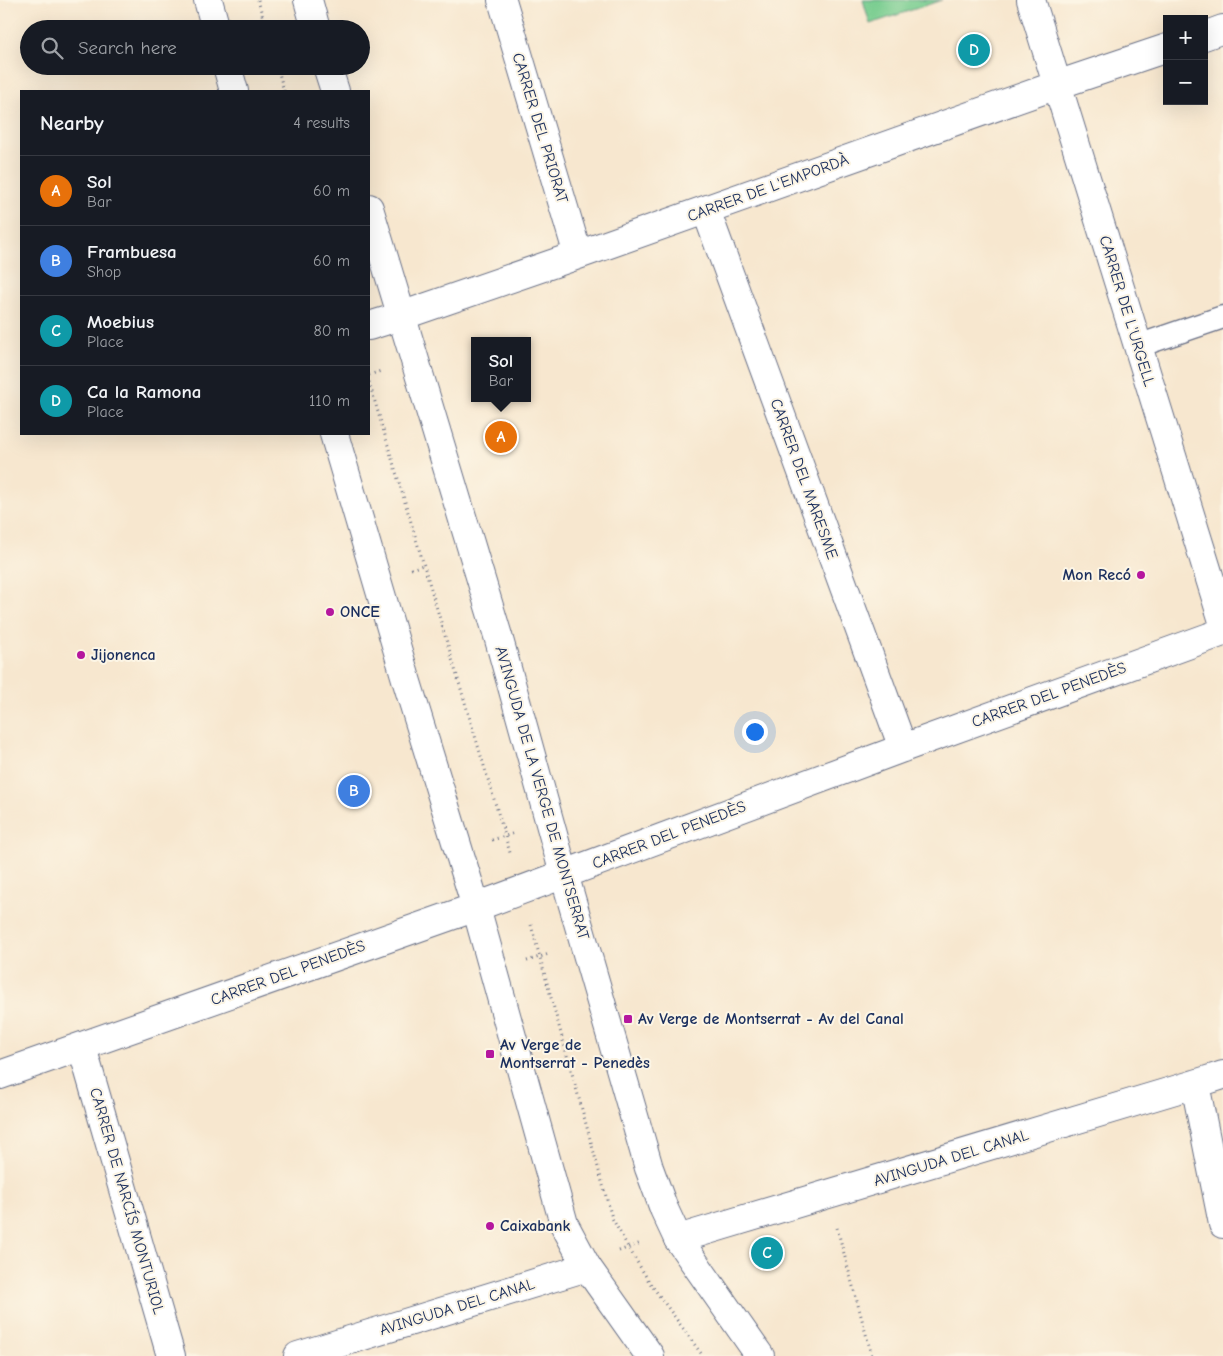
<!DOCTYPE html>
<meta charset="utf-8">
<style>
body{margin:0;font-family:"Comic Neue",sans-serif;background:#242831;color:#f1f3f6}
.controls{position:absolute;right:15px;top:15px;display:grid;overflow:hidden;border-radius:0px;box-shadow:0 5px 20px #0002}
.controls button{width:45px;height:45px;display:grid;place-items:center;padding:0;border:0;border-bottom:1px solid #363941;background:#171b24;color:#f1f3f6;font:25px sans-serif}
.you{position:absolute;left:754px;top:731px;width:18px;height:18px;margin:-12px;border:4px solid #fff;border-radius:50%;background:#1a73e8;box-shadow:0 0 0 8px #1a73e833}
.badge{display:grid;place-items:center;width:32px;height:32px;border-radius:50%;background:#0f766e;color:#fff;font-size:16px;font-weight:700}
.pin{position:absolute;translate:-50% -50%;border:2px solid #fff;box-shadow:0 1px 5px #0006}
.popup{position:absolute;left:471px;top:337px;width:60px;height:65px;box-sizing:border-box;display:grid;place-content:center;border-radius:0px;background:#171b24;filter:drop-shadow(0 1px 4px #0005);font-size:16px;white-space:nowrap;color:#9ea1a6}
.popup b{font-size:19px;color:#f1f3f6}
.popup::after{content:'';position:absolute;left:50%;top:100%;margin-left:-10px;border:10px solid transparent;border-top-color:#171b24}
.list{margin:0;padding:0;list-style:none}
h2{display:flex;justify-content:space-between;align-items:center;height:65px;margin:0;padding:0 20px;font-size:21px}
h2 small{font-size:16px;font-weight:400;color:#9ea1a6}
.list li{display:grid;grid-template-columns:32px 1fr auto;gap:15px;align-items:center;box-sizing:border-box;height:70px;padding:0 20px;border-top:1px solid #363941}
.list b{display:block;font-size:19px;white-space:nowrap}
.list p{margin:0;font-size:16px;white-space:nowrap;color:#9ea1a6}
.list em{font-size:16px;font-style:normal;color:#9ea1a6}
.icon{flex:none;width:28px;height:28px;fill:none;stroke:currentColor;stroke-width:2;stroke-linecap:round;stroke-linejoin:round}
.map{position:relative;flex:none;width:1223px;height:1356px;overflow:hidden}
.search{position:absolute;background:#171b24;box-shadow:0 5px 20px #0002;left:20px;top:20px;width:350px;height:55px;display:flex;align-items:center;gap:12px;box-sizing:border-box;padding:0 18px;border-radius:28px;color:#9ea1a6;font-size:19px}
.panel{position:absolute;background:#171b24;box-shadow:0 5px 20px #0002;left:20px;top:90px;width:350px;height:345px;border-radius:0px}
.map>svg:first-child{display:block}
.green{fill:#79cd90;stroke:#4a7e77}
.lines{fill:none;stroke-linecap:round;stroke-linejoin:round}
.service-casing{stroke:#686f86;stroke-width:25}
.minor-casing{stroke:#686f86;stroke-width:30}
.tertiary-casing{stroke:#686f86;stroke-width:30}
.path{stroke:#686f86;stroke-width:3;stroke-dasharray:1 4;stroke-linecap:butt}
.service{stroke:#fff;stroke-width:22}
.minor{stroke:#fff;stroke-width:28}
.tertiary{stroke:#fff;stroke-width:28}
.poi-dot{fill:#b5179e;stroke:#fcf5e5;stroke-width:2}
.labels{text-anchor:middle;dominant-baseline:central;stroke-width:4;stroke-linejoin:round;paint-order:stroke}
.street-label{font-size:16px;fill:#1b2f5e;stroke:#fcf5e5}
.poi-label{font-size:16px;font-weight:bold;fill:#1b2f5e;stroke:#fcf5e5;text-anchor:start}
</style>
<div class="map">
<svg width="1223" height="1356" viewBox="0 0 1223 1356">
<rect width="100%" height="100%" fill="#fcf5e5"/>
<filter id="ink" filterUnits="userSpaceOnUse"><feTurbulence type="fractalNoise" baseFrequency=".02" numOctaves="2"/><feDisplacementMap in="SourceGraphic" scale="10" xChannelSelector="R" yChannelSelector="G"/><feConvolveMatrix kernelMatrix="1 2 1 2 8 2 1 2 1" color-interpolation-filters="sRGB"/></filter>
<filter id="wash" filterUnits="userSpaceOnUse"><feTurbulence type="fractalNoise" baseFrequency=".0096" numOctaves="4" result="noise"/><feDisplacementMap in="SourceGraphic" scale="20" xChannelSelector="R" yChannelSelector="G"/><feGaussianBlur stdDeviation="1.12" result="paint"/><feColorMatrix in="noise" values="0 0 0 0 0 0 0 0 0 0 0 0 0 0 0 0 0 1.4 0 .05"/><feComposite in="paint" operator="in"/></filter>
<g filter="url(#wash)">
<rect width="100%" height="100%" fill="#f7e7cf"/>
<!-- green -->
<path class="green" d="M 863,0 L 942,0 L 870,24 Z"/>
</g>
<g filter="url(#ink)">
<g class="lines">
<defs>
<path id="service" d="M 1138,346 L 1223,317"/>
<path id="minor" d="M 502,0 L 578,255
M 1031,0 L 1223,621
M 1204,36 L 1223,29
M 706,210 L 903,748
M 369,326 L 401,316 L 578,255 L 1057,85 L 1167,48
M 82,1047 L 171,1356
M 0,1075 L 476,907 L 903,748 L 1223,632
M 1195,1084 L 1223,1224
M 678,1239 L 1195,1084 L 1223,1075
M 298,1356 L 587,1267"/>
<path id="tertiary" d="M 208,0 L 216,29
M 308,0 L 316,29
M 227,66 L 234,91
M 327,66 L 335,91
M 369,208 L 498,636 L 564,874 L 649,1168 L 664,1209 L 678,1239 L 760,1356
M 334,434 L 406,679 L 476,907 L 564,1224 L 587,1267 L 650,1356"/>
</defs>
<!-- service casing -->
<use href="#service" class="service-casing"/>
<!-- minor casing -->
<use href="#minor" class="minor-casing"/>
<!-- tertiary casing -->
<use href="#tertiary" class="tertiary-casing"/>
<!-- path -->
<path class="path" d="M 258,0 L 266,29
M 277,66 L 284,91
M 369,375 L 381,371
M 369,382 L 511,856
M 411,569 L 423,565
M 492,840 L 515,833
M 531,925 L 612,1218 L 628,1247 L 650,1283 L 703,1356
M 527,961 L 549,954
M 837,1228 L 872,1356
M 619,1251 L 641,1243"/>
<!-- service -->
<use href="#service" class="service"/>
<!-- minor -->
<use href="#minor" class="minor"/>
<!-- tertiary -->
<use href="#tertiary" class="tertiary"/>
</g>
</g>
<!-- markers -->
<g class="poi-dot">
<circle cx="1141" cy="575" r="5"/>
<circle cx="330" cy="612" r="5"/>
<circle cx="81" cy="655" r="5"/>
<rect x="623" y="1014" width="10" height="10" rx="2.5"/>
<rect x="485" y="1049" width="10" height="10" rx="2.5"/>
<circle cx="490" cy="1226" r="5"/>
</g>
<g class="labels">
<!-- street labels -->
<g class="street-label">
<text transform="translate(540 128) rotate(73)">CARRER DEL PRIORAT</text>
<text transform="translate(768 188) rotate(-20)">CARRER DE L'EMPORDÀ</text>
<text transform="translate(1127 311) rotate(73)">CARRER DE L'URGELL</text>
<text transform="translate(804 479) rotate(70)">CARRER DEL MARESME</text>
<text transform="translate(1049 695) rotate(-20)">CARRER DEL PENEDÈS</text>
<text transform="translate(542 793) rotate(74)">AVINGUDA DE LA VERGE DE MONTSERRAT</text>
<text transform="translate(669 835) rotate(-21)">CARRER DEL PENEDÈS</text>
<text transform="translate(288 973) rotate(-20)">CARRER DEL PENEDÈS</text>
<text transform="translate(951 1158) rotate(-17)">AVINGUDA DEL CANAL</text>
<text transform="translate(127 1201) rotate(74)">CARRER DE NARCÍS MONTURIOL</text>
<text transform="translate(457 1307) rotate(-17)">AVINGUDA DEL CANAL</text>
</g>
<!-- poi labels -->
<g class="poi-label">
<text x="1131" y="575" text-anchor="end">Mon Recó</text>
<text x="340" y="612">ONCE</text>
<text x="91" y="655">Jijonenca</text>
<text x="638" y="1019">Av Verge de Montserrat - Av del Canal</text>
<text x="500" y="1045">Av Verge de<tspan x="500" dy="18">Montserrat - Penedès</tspan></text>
<text x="500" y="1226">Caixabank</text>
</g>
</g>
</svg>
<div class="controls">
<button>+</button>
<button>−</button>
</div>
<div class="you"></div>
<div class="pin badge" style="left:501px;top:437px;background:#e8710a">A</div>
<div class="popup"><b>Sol</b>Bar</div>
<div class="pin badge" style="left:354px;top:791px;background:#3f7fe0">B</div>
<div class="pin badge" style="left:767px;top:1253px;background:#0f9aa8">C</div>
<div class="pin badge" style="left:974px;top:50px;background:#0f9aa8">D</div>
<div class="search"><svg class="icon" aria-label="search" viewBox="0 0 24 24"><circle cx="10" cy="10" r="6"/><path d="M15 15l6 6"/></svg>Search here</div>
<section class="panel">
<h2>Nearby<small>4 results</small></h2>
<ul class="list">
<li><span class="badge" style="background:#e8710a">A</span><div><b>Sol</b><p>Bar</p></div><em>60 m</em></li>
<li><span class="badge" style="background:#3f7fe0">B</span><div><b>Frambuesa</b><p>Shop</p></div><em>60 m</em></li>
<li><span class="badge" style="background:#0f9aa8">C</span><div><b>Moebius</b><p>Place</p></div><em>80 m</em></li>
<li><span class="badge" style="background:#0f9aa8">D</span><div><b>Ca la Ramona</b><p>Place</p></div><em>110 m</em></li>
</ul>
</section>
</div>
